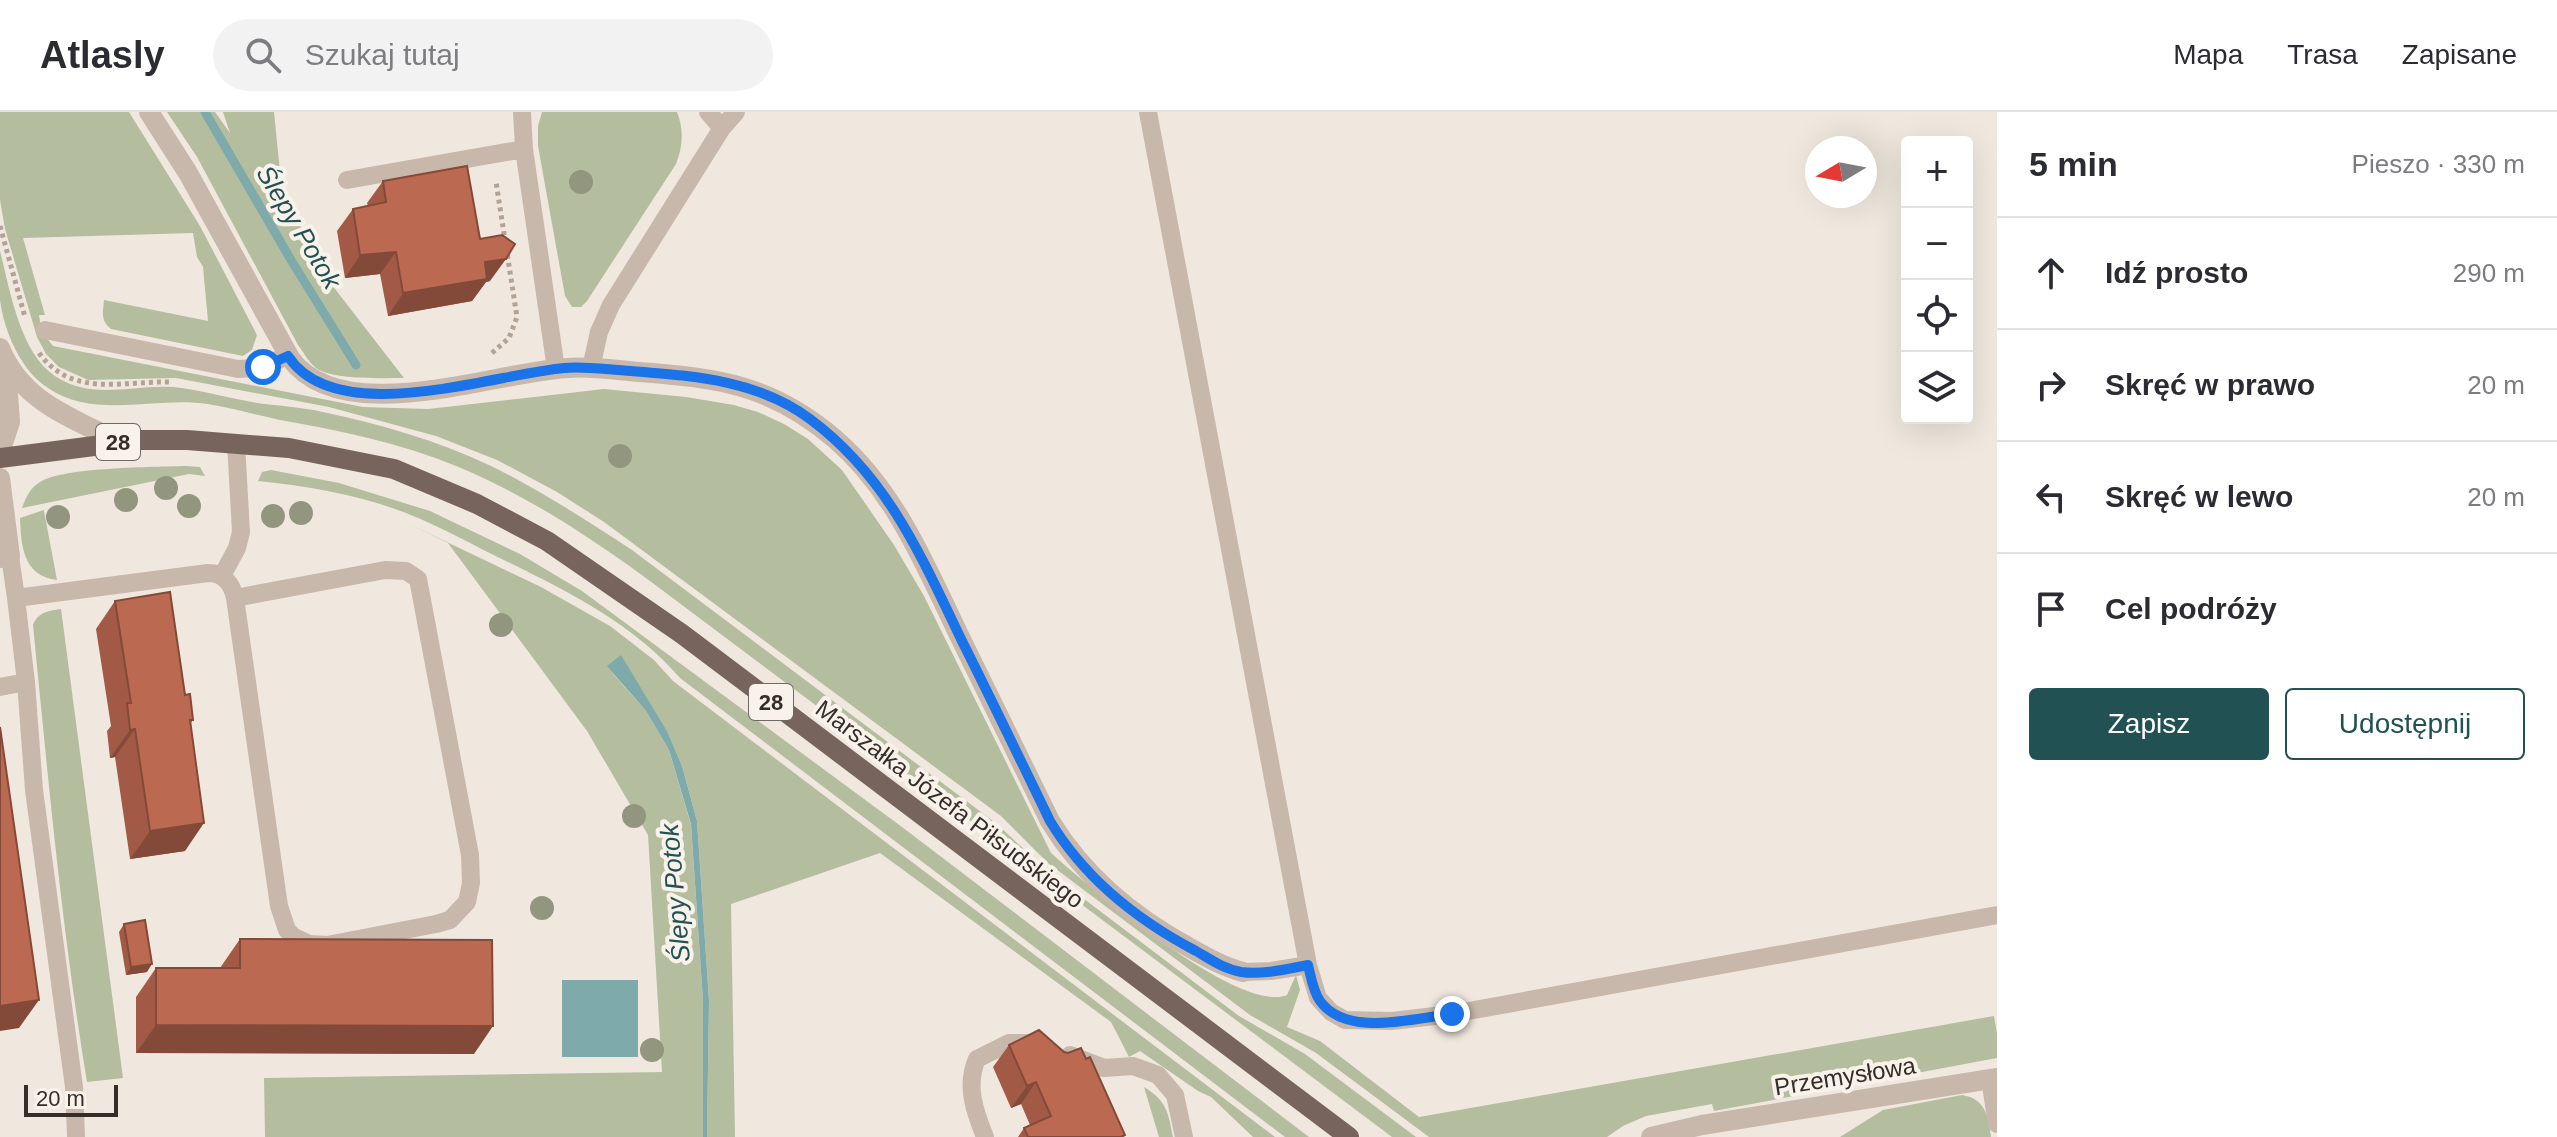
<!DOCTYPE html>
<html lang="pl">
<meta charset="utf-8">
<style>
body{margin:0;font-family:Arial,sans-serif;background:#f2f2f3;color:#2b2b33}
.controls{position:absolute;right:24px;top:24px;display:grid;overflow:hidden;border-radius:8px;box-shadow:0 8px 32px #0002}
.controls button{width:72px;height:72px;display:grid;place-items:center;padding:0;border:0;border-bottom:2px solid #e1e1e2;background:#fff;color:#2b2b33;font:40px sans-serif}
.compass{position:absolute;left:1805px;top:24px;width:72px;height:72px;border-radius:50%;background:#fff;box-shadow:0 8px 32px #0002;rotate:260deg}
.scale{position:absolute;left:24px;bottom:20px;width:94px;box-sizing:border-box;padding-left:8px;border:4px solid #362d29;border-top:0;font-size:22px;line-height:28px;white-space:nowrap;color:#362d29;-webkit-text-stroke:6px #f8f2ea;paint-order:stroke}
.stop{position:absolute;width:24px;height:24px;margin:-18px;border:6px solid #1a73e8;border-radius:50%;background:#fff}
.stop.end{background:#1a73e8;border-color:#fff;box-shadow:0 2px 8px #0008}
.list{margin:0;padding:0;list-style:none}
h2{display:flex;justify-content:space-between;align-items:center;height:104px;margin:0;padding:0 32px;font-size:34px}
h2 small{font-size:26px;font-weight:400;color:#7c7c81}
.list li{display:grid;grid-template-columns:52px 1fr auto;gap:24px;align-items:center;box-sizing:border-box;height:112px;padding:0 32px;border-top:2px solid #e1e1e2}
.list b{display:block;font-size:30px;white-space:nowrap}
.list em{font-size:26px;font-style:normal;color:#7c7c81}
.actions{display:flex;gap:16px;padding:24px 32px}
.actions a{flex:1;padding:18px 0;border:2px solid #225154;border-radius:8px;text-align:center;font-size:28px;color:#225154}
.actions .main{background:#225154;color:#fff}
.icon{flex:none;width:44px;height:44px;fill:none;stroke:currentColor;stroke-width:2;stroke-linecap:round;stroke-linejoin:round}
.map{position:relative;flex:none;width:1997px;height:1025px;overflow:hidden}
header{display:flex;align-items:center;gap:48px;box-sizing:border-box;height:112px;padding:0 40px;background:#fff;border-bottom:2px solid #e1e1e2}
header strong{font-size:38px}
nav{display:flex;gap:44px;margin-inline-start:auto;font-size:28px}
.search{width:560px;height:72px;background:#f2f2f3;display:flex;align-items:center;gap:20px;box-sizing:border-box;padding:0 28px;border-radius:44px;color:#7c7c81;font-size:30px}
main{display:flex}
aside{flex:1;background:#fff}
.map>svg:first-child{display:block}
.green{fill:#b4be9f}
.water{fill:#7faaab}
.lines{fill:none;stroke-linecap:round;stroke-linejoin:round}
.stream{stroke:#7faaab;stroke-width:9}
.path{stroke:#b3a295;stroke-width:5;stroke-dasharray:4 4;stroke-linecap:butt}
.service{stroke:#c8b8ab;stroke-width:18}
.minor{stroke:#c8b8ab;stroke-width:20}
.primary{stroke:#77645c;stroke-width:20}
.tree{fill:#92967e}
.wall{fill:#a25a46}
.shaded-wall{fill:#844a39}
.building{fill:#bc6951;stroke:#844a39;stroke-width:2}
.route{stroke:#1a73e8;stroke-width:10}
.labels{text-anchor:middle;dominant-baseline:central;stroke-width:8;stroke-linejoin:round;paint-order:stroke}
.shield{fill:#f8f2ea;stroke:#706863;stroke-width:2}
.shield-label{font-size:22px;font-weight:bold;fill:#362d29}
.street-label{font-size:24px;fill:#362d29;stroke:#f8f2ea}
.water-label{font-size:26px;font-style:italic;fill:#225154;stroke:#f8f2ea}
</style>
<header>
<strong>Atlasly</strong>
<div class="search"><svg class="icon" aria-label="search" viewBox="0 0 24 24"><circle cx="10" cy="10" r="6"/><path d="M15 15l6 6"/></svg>Szukaj tutaj</div>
<nav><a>Mapa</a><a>Trasa</a><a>Zapisane</a></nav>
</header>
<main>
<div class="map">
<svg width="1997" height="1025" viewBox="0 0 1997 1025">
<rect width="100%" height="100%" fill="#f0e8de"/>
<!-- green -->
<path class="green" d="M 0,0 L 129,0 L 200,114 L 257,223 L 252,238 L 243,244 L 111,217 C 100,208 103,201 104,188 L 208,209 L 203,155 L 197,145 L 193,121 L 23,126 L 45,203 L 39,203 L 42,220 L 53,234 L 363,295 L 428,297 L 604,277 L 686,285 L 734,293 L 758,300 L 784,312 L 808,327 L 842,358 L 894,433 L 924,484 L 1051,741 C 1088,774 1239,903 1287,883 L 1296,863 L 1300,878 L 1287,915 L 1320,929 L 1419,1005 L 1994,904 L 1997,921 L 1997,946 L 1714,999 L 1712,992 L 1646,1004 L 1623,1014 L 1607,1025 L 1429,1025 L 1316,941 L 1250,903 L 1048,751 L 1001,704 L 604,410 L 557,380 L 497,348 L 436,324 L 329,295 L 176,266 L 88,268 L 59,255 L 46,242 L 37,225 L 5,117 L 0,88 Z
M 167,0 L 215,0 L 230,21 L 223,0 L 274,0 L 282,80 L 332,173 L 404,266 C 381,266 340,268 319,258 C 310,253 304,241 298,233 L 197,45 Z
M 542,0 L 677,0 C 684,18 683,34 676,52 L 587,189 L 581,195 L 572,195 L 565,184 L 538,34 L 538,14 Z
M 0,139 C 10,178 20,241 55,264 C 92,289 132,272 173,275 C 201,278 229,286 257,291 C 279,294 301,295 323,300 C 380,312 439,329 491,354 C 540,378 586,408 632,438 L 997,712 L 1047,759 L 1239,904 L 1305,942 L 1416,1025 L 1392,1025 L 654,472 C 593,427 527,383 456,354 C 400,331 339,318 280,308 C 256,303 232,296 208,292 C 156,284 94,308 48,276 C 21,259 4,219 0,188 C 0,172 0,155 0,139 Z
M 186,354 L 200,355 L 205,364 L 189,362 L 22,396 C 26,385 30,376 40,370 C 63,355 155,355 186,354 Z
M 271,358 L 339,371 L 430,399 L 520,442 L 582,479 L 902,715 L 1309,1025 L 1285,1025 L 680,566 C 634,513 573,482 510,451 C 476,435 442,415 406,401 C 359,383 308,374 258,369 L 262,360 Z
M 44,398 L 44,399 L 57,468 C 23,464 21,434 20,406 Z
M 405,410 L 541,475 L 610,514 L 654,548 L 673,569 L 1275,1025 L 1253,1025 L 1211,985 L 1198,979 L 1140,939 L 1129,945 L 1111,910 L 880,741 L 731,792 L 735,1025 L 707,1025 L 709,889 L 697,709 L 682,654 L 668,621 L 607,555 L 646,599 L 669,638 L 691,713 L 703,889 L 703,1025 L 265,1025 L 264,966 L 662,960 L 648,723 L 587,619 L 448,431 Z
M 61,497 L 123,966 L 87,970 C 62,819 48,666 33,513 C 38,500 48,499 61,497 Z
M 1144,975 C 1167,989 1168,1000 1173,1025 L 1159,1025 Z
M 1962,983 C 1986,987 1988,1004 1991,1025 L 1840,1025 L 1883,998 Z"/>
<!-- water -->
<path class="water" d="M 621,543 L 668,621 L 682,654 L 697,709 L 709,889 L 707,1025 L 703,1025 L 703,889 L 691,712 L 669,638 L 646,599 L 607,554 Z
M 562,868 L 638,868 L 638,945 L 562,945 Z"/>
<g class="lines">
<!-- stream -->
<path class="stream" d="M 205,0 L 291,148 L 356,253"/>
<!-- path -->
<path class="path" d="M 0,114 L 25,205
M 39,241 C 72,286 121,269 169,270
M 492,241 L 509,226 L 517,205 L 496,70"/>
<!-- service -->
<path class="service" d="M 522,0 L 524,37 L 556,257
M 708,0 L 722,16
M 1148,0 L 1308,853 L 1318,886 L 1331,900 L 1345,908 L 1392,909 L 1452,902 L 1997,803
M 347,68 L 524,37
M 45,218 L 238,257 L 257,256 L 288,244
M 591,256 L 599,220 L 611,193 L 722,16 L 736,0
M 10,444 L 16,486 L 208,461 C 223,461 232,471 235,486 L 279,794 L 287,818 L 294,825 L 309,832 L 327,833 L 436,812 L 450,808 L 467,790 L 471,771 L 470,743 L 418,467 L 406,459 L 385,458 L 235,486
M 222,464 L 237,436 L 241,420 L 236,331
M 26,570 L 34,678 L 74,975 L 76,1025
M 0,575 L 26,570 L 16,486
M 1243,860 L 1271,859 L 1308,853
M 1070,943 L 1104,956 L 1133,954 L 1158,963 L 1175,983 L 1184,1025
M 1990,967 L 1997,1012
M 985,1025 C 975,1000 965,974 977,947 L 1009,931 L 1039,931"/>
<!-- minor -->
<path class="minor" d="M 149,0 L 188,61 L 290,246 C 342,318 494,260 567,256 C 591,254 615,258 639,260 C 719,266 772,273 835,327 C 894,378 924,450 957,519 C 988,582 1019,646 1050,709 C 1084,765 1134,806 1192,837 C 1208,846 1224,855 1243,860
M 0,236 C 22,290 71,305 119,330
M 0,340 L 10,310 L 6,254
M 0,366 L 10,444 L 0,446
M 1651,1025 L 1702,1013 L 1997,966"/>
<!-- primary -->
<path class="primary" d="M 0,346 L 141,328 L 187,328 L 289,336 L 394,357 L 477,392 L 547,429 L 682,522 L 1349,1025"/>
</g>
<!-- trees -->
<g class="tree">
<circle cx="581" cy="70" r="12"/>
<circle cx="620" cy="344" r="12"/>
<circle cx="166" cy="376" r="12"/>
<circle cx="126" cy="388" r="12"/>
<circle cx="189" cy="394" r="12"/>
<circle cx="301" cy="401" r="12"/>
<circle cx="273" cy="404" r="12"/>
<circle cx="58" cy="405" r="12"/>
<circle cx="501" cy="513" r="12"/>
<circle cx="634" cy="704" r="12"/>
<circle cx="542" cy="796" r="12"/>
<circle cx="652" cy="938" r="12"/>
</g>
<!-- wall -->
<path class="wall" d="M 383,69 L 480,127 L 490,169 L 486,170 L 472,189 L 388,204 L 380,162 L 345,166 L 337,119 L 353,97 L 368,94 L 367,91 Z
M 115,489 L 185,583 L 193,608 L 190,612 L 185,739 L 130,747 L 115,645 L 110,646 L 107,619 L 111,614 L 96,517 Z
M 124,812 L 147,860 L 126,863 L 119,820 Z
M 240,827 L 474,942 L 136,941 L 136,885 L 156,856 L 220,856 Z
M 1009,933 L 1124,1025 L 1018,1025 L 1024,1016 L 1030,1013 L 1021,992 L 1011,996 L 993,955 Z"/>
<!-- shaded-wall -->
<path class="shaded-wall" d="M 396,140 L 380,162 L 345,166 L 360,143 Z
M 506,147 L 490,169 L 486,170 L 472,189 L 388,204 L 403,181 L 485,150 Z
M 135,617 L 115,645 L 110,646 L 130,618 Z
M 204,711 L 185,739 L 130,747 L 150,719 Z
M 152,852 L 147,860 L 126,863 L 131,855 Z
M 39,888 L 19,916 L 0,919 L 0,894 Z
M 156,913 L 493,914 L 474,942 L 136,941 Z
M 1036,970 L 1021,992 L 1011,996 L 1027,974 Z"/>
<!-- building -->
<path class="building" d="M 467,54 L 480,127 L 502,123 L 515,132 L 506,147 L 485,150 L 487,167 L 403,181 L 396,140 L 360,143 L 353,97 L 386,90 L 383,69 Z
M 170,480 L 185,583 L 190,582 L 193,608 L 190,608 L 204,711 L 150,719 L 135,617 L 130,618 L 127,591 L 131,591 L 115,489 Z
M 0,615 L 39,888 L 0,894 Z
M 145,808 L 152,852 L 131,855 L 124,812 Z
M 240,827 L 492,828 L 493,914 L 156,913 L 156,856 L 240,856 Z
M 1039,918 L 1064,940 L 1068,941 L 1081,936 L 1086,947 L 1090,945 L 1125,1023 L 1121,1025 L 1028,1025 L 1024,1016 L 1051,1004 L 1036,970 L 1027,974 L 1009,933 Z"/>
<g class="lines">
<!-- route -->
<path class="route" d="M 263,255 L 288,244 C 336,318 494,262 564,256 C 586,254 609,258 631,259 C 694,264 758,268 810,307 C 888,365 921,444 962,529 C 992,589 1021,649 1050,709 C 1085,767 1137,808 1196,839 C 1210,847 1224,857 1241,860 C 1263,863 1287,857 1308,853 C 1311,865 1313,879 1320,889 C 1347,926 1413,906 1452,902"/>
</g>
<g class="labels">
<!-- shield labels -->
<g class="shield">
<rect x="96" y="312" width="44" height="36" rx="6"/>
<rect x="749" y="572" width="44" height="36" rx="6"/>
</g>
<g class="shield-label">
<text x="118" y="330">28</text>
<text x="771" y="590">28</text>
</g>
<!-- street labels -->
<g class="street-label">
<text transform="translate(950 692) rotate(37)">Marszałka Józefa Piłsudskiego</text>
<text transform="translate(1845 964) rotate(-9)">Przemysłowa</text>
</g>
<!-- water labels -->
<g class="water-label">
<text transform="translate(299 115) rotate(59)">Ślepy Potok</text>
<text transform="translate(675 781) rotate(-95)">Ślepy Potok</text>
</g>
</g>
</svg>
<div class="controls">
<button>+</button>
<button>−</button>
<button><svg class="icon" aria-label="locate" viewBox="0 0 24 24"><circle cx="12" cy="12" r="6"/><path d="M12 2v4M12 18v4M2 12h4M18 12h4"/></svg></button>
<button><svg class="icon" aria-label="layers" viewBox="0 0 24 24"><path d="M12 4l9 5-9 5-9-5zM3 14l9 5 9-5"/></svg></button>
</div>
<svg class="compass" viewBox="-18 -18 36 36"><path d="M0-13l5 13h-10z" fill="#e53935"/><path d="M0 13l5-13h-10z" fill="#7c7c81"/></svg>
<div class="scale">20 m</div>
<div class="stop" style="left:263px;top:255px"></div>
<div class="stop end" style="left:1452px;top:902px"></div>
</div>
<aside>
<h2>5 min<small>Pieszo · 330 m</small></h2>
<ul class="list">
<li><svg class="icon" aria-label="ahead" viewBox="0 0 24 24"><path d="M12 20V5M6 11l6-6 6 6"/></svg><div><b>Idź prosto</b></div><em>290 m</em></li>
<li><svg class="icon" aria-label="right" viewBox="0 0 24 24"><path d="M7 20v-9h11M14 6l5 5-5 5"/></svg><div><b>Skręć w prawo</b></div><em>20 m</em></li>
<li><svg class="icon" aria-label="left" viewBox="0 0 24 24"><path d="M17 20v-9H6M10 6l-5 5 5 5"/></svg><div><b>Skręć w lewo</b></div><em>20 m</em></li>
<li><svg class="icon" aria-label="arrive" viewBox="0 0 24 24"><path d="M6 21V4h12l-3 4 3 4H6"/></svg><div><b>Cel podróży</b></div></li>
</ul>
<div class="actions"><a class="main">Zapisz</a><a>Udostępnij</a></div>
</aside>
</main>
